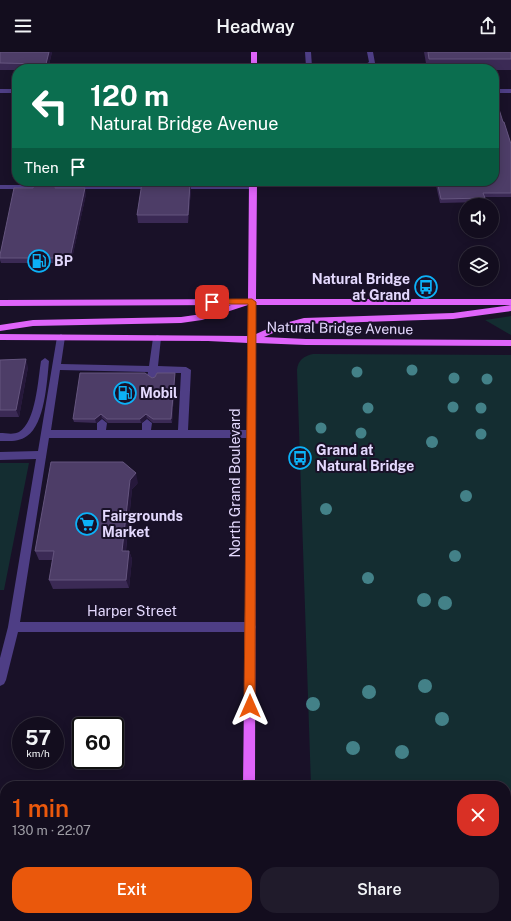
<!DOCTYPE html>
<html lang="en">
<head>
<meta charset="utf-8">
<style>
	:root { --surface:#130d1e; --page:#201b2b; --text:#f1f3f6; --muted:#9d9ca4; --line:#322d3c; --accent:#ea580c }
	body { margin:0; font-family:"Public Sans",sans-serif; background:var(--page); color:var(--text); height:100vh; display:flex; flex-direction:column; font-size:15px; white-space:nowrap }
	* { box-sizing:border-box; margin:0 }
	p { font-size:13px; color:var(--muted) }
	.icon { flex:none; width:22px; height:22px; fill:none; stroke:currentColor; stroke-width:2; stroke-linecap:round; stroke-linejoin:round }
	.map { position:relative; flex:1; overflow:hidden }
	.panel { position:absolute; left:0px; top:729px; width:511px; height:140px; display:flex; flex-direction:column; background:var(--surface); border-radius:16px 16px 0 0; box-shadow:0 2px 10px #0003,0 0 0 1px var(--line) }
	.panel>* { flex:none }
	.banner { position:absolute; left:12px; top:12px; width:487px; height:122px; border-radius:16px; box-shadow:0 2px 10px #0003,0 0 0 1px var(--line); background:#0b6e4f; color:#fff; overflow:hidden }
	.controls { position:absolute; left:459px; top:146px; display:grid; gap:8px }
	.controls a { display:grid; place-items:center; width:40px; height:40px; border-radius:50%; background:var(--surface); box-shadow:0 2px 10px #0003,0 0 0 1px var(--line); font-size:20px }
	.speed { position:absolute; left:12px; top:665px; display:flex; gap:8px; font-size:20px; font-weight:700; text-align:center }
	.speed>* { display:grid; place-content:center; width:52px; height:52px; border-radius:50%; background:var(--surface); box-shadow:0 2px 10px #0003,0 0 0 1px var(--line); line-height:1 }
	.speed small { font-size:10px; font-weight:400 }
	.speed .limit { border:2px solid #111; border-radius:6px; background:#fff; color:#111 }
	.pin { position:absolute; display:grid; place-items:center; width:34px; height:34px; color:#fff; margin:-17px; border-radius:8px; box-shadow:0 2px 6px #0006 }
	.me { position:absolute; width:44px; margin:-22px; rotate:0deg; stroke-linejoin:round; filter:drop-shadow(0 0 3px #0008) }
	.turn { display:flex; align-items:center; gap:14px; height:84px; padding:0 12px; font-size:18px }
	.turn .icon { width:52px; height:52px; stroke-width:2.5 }
	.turn b { display:block; font-size:28px; line-height:34px }
	.then { display:flex; align-items:center; height:38px; padding:0 12px; background:#0003; gap:8px; font-size:15px }
	.round { display:grid; place-items:center; flex:none; width:42px; height:42px; border-radius:16px; background:var(--page) }
	.summary { display:flex; align-items:center; justify-content:space-between; height:68px; padding:0 12px }
	h1 { font-size:24px; font-weight:600; line-height:30px; color:var(--accent) }
	.cta { display:flex; gap:8px; margin-top:auto; padding:8px 12px }
	.cta a { flex:1; height:46px; border-radius:16px; background:var(--accent); color:#fff; font-size:16px; font-weight:600; line-height:46px; text-align:center }
	.cta a+a { background:var(--page); color:var(--text) }
	header { display:flex; justify-content:space-between; align-items:center; height:52px; padding:0 12px; background:var(--surface); font-size:18px; font-weight:600 }
	.map>svg:first-child { display:block }
	.green { fill:#142d31 }
	.lines { fill:none; stroke-linecap:round; stroke-linejoin:round }
	.minor { fill:#4e3e85; fill-rule:evenodd }
	.major { fill:#df64fa; fill-rule:evenodd }
	.tree { fill:#438188 }
	.wall { fill:#3b2a55 }
	.shaded-wall { fill:#26183b }
	.building { fill:#4d3d67; stroke:#65557f }
	.route { fill:#ea580c; stroke:#983908 }
	.labels { text-anchor:middle; stroke-width:4; stroke-linejoin:round; paint-order:stroke }
	.poi-label { font-size:14px; font-weight:bold; fill:#e4d9fe; stroke:#191128; text-anchor:start }
	.street-label { font-size:14px; fill:#e4d9fe; stroke:#191128 }
</style>
</head>
<body>
<header><svg class="icon" aria-label="menu" viewBox="0 0 24 24"><path d="M4 6h16M4 12h16M4 18h16"/></svg>Headway<svg class="icon" aria-label="share" viewBox="0 0 24 24"><path d="M12 15V3M7 8l5-5 5 5M5 13v7h14v-7"/></svg></header>
<div class="map">
<svg width="511" height="869" viewBox="0 0 511 869">
	<rect width="100%" height="100%" fill="#191128"/>
	<path class="green" d="M511,264V283L485,268Z
		M313,302L511,303V869H316V864H506V734H311L297,318C298,308 304,304 313,302Z
		M0,411H29L4,538H0Z"/>
	<g class="lines">
		<path class="minor" d="M305,0H311L312,15H361L369,10L367,0H373L375,11L367,17H251L254,15H306Z
			M0,37H17V41H0Z
			M494,37H511V41H494Z
			M0,133H155L159,135L155,137H0Z
			M174,133H253L257,135L253,137H174Z
			M61,282L65,285L61,312L149,314L153,286L157,283L160,284L161,286L158,314L186,315L191,318L188,378H250L253,379L255,382L253,385L250,386H49L20,570H250L254,571L256,575L254,579L250,580H18L6,628L4,632L0,634V606L8,575L36,407L0,408V400L38,399L57,285ZM60,318L148,320L147,325L152,328L155,327L157,321H181L178,378H151L152,371L147,367L142,371V378H106L107,371L102,367L97,371V378H51Z
			M45,306L49,309C47,329 45,372 27,384C19,390 9,389 0,389V381C6,381 13,383 19,380C36,370 38,327 41,309Z"/>
		<path class="major" d="M251,0H257V17H251Z
			M249,129H257L256,247H511V253H256V282L274,274L304,266L453,261L511,253V259L453,267L304,272L280,278L264,285L306,287L511,288V294L306,293L256,291L255,734H243L248,291L208,289L0,288V282L248,284V253L202,268L181,271L33,274L0,279V273L33,268L181,265L202,262L231,253L0,254V248L248,247Z
			M241,864H255V869H241Z"/>
	</g>
	<g class="tree">
		<circle cx="412" cy="318" r="5.5"/>
		<circle cx="357" cy="320" r="5.5"/>
		<circle cx="454" cy="326" r="5.5"/>
		<circle cx="487" cy="327" r="5.5"/>
		<circle cx="453" cy="355" r="5.5"/>
		<circle cx="368" cy="356" r="5.5"/>
		<circle cx="481" cy="356" r="5.5"/>
		<circle cx="321" cy="376" r="5.5"/>
		<circle cx="361" cy="381" r="5.5"/>
		<circle cx="481" cy="382" r="5.5"/>
		<circle cx="432" cy="390" r="6"/>
		<circle cx="466" cy="444" r="6"/>
		<circle cx="326" cy="457" r="6"/>
		<circle cx="455" cy="504" r="6"/>
		<circle cx="368" cy="526" r="6"/>
		<circle cx="424" cy="548" r="7"/>
		<circle cx="445" cy="551" r="7"/>
		<circle cx="425" cy="634" r="7"/>
		<circle cx="369" cy="640" r="7"/>
		<circle cx="313" cy="652" r="7"/>
		<circle cx="442" cy="667" r="7"/>
		<circle cx="353" cy="696" r="7"/>
		<circle cx="402" cy="700" r="7"/>
	</g>
	<path class="wall" d="M0,0H52L48,17H17V18H0Z
		M424,0H511V18H494V17H427Z
		M503,70L511,92V145H484L485,146L483,150L440,151L435,129H494Z
		M36,129H59L58,132H37Z
		M104,129H192L191,132L190,131L191,138L188,171H138L137,163L142,131H104Z
		M56,133V136L86,142L71,211H1L0,208V203L33,136Z
		M0,308L28,315L19,365H0Z
		M175,321V325L172,371H153L147,366L141,371H108L102,366L96,371L74,370L73,367L152,326Z
		M138,431L132,437L126,499H129L132,507L129,536L53,537L49,528L52,508H39L35,499Z"/>
	<path class="shaded-wall" d="M49,0H52L48,17H47L46,12Z
		M190,131L191,138L188,171V163Z
		M85,136L86,142L71,211L70,206Z
		M26,307L28,315L19,365L16,358Z
		M175,321V325L172,371L171,367Z
		M101,362L102,366L96,371L95,367Z
		M146,362L147,366L141,371L140,367Z
		M136,421L138,431L132,437L125,507L122,499L130,428Z
		M129,499L132,507L129,536L126,528Z"/>
	<path class="building" d="M0,0H49L46,12L0,11Z
		M428,0H511V7H429Z
		M494,54H498L503,70H504L511,92V141H483L485,146L441,147L437,129H494Z
		M142,131H190L188,163H137Z
		M34,133H56L55,136H85L70,206H0V203L14,136H33Z
		M26,307L16,358H0V308Z
		M80,321H145L152,326L155,325L157,321H175L171,367H153L146,362L140,367H107L101,362L95,367H73Z
		M51,410H123L136,421L130,428L122,499H129L126,528H49L54,499H35Z"/>
	<path class="route" d="M212,247H252L256,250L255,654L254,658L250,660L246,658L244,654L248,252H209V248Z"/>
	<defs>
		<g id="fuel-ring" transform="scale(1.15)"><circle r="9.5" fill="#191128" stroke="#0cb1f7" stroke-width="1.5"/><path d="M-5.5-6h7V0h2V4h1.3V-2.5L3-4.5l.8-.8L6-3V5H2.5V1h-1V6h-7ZM-4.2-4.7v3.2H.2V-4.7Z" fill="#0cb1f7"/></g>
		<g id="bus-ring" transform="scale(1.15)"><circle r="9.5" fill="#191128" stroke="#0cb1f7" stroke-width="1.5"/><path d="M-5-6H5V4H4V6H2V4H-2V6H-4V4H-5ZM-3.5-4V0h7V-4ZM-3.5 1.2v1.5H-2V1.2ZM2 1.2v1.5H3.5V1.2Z" fill="#0cb1f7"/></g>
		<g id="supermarket-ring" transform="scale(1.15)"><circle r="9.5" fill="#191128" stroke="#0cb1f7" stroke-width="1.5"/><path d="M-6-5.5h2.5l.6 2H6L4.5 2H-2.5L-4.4-4H-6ZM-1.5 3.2a1.3 1.3 0 1 0 .1 0ZM3 3.2a1.3 1.3 0 1 0 .1 0Z" fill="#0cb1f7"/></g>
	</defs>
	<g fill-rule="evenodd">
		<use href="#fuel-ring" x="39" y="209"/>
		<use href="#bus-ring" x="426" y="235"/>
		<use href="#fuel-ring" x="125" y="341"/>
		<use href="#bus-ring" x="300" y="406"/>
		<use href="#supermarket-ring" x="87" y="472"/>
	</g>
	<g class="labels">
		<g class="poi-label">
			<text x="54" y="214">BP</text>
			<text x="410" y="232" text-anchor="end">Natural Bridge<tspan x="410" dy="16">at Grand</tspan></text>
			<text x="140" y="346">Mobil</text>
			<text x="316" y="403">Grand at<tspan x="316" dy="16">Natural Bridge</tspan></text>
			<text x="102" y="469">Fairgrounds<tspan x="102" dy="16">Market</tspan></text>
		</g>
		<g class="street-label">
			<text transform="translate(340 276) rotate(1)" y="5">Natural Bridge Avenue</text>
			<text transform="translate(235 431) rotate(-90)" y="5">North Grand Boulevard</text>
			<text x="132" y="564">Harper Street</text>
		</g>
	</g>
</svg>
<div class="controls">
<a><svg class="icon" aria-label="sound" viewBox="0 0 24 24"><path d="M4 9h4l5-4v14l-5-4H4zM17 9q2 3 0 6"/></svg></a>
<a><svg class="icon" aria-label="layers" viewBox="0 0 24 24"><path d="M12 4l9 5-9 5-9-5zM3 14l9 5 9-5"/></svg></a>
</div>
<div class="speed"><div>57<small>km/h</small></div><div class="limit">60</div></div>
<div class="pin" style="left:212px;top:250px;background:#d93025"><svg class="icon" aria-label="arrive" viewBox="0 0 24 24"><path d="M6 21V4h12l-3 4 3 4H6"/></svg></div>
<svg class="me" style="left:250px;top:654px" viewBox="-20 -20 40 40"><path d="M0-17L14 15 0 8-14 15z" fill="#ea580c" stroke="#fff" stroke-width="4"/></svg>
<div class="banner">
<div class="turn"><svg class="icon" aria-label="left" viewBox="0 0 24 24"><path d="M17 20v-9H6M10 6l-5 5 5 5"/></svg><div><b>120 m</b>Natural Bridge Avenue</div></div>
<div class="then">Then<svg class="icon" aria-label="arrive" viewBox="0 0 24 24"><path d="M6 21V4h12l-3 4 3 4H6"/></svg></div>
</div>
<section class="panel">
<div class="summary"><div><h1>1 min</h1><p>130 m · 22:07</p></div><a class="round" style="background:#d93025;color:#fff"><svg class="icon" aria-label="close" viewBox="0 0 24 24"><path d="M6 6l12 12M18 6L6 18"/></svg></a></div>
<div class="cta"><a>Exit</a><a>Share</a></div>
</section>
</div>
</body>
</html>
